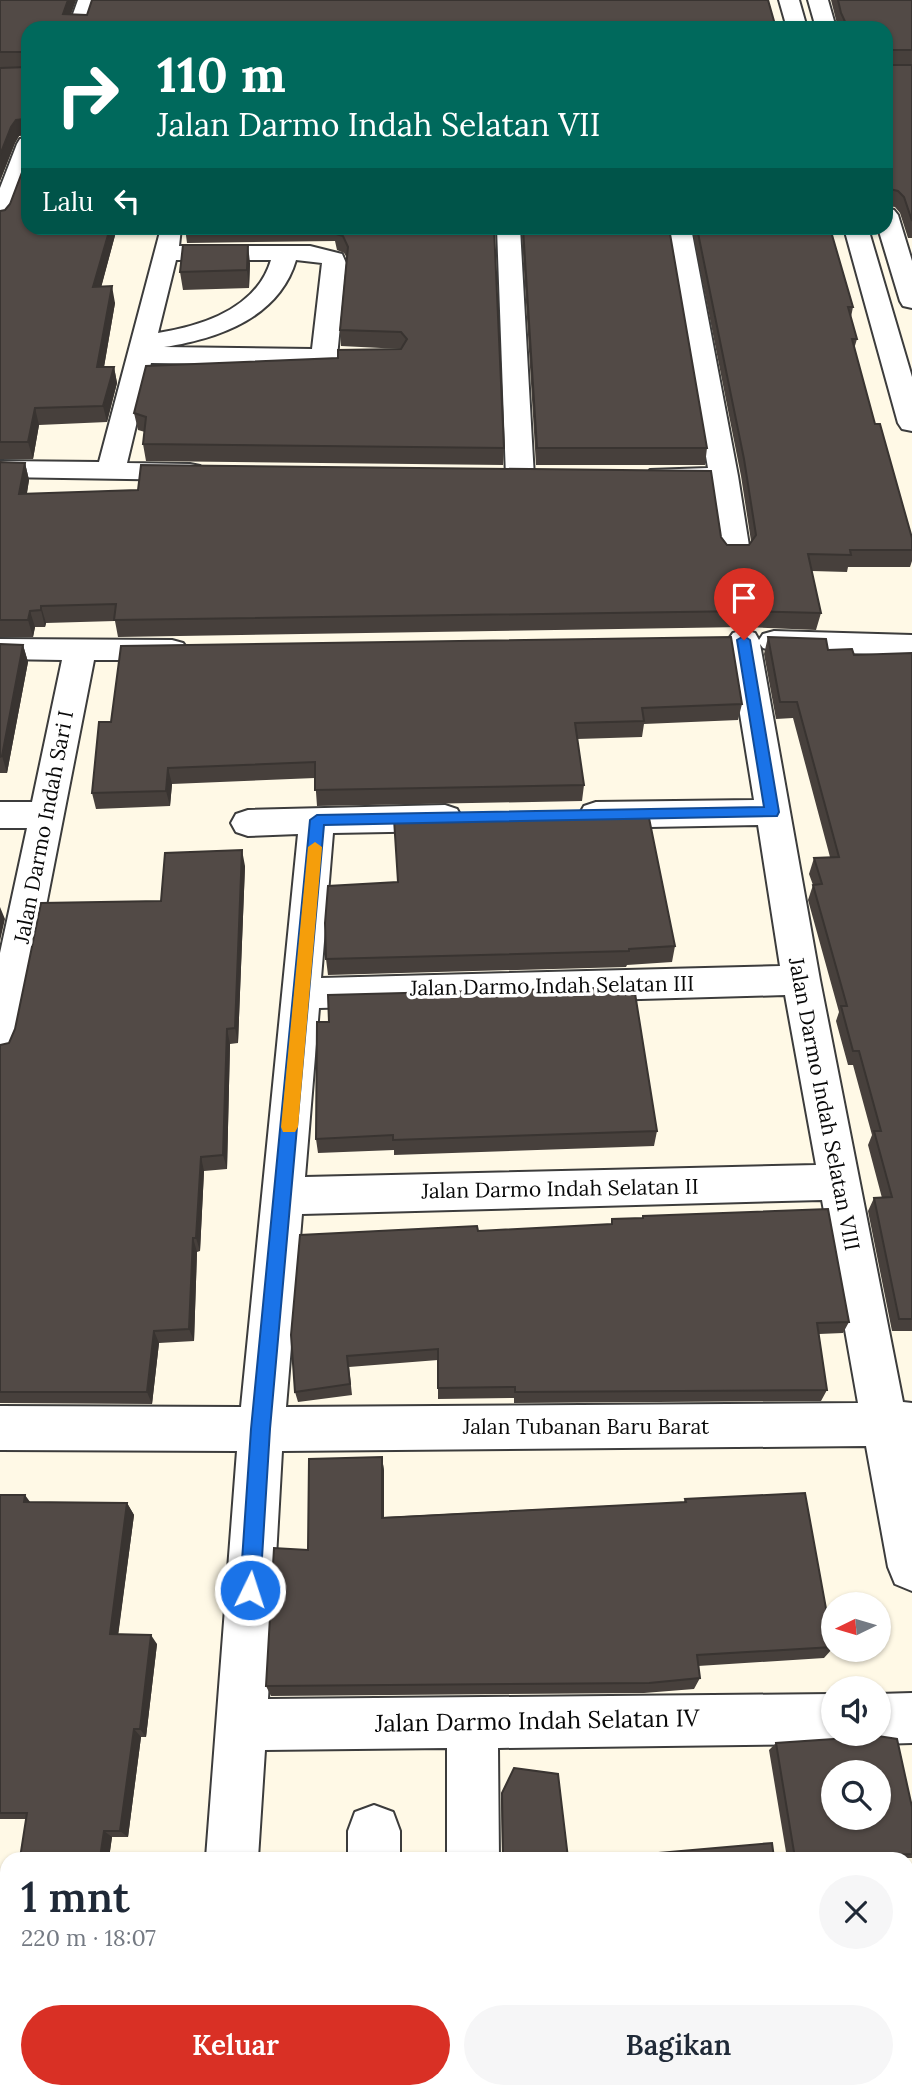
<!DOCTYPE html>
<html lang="id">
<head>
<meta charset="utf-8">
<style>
	:root { --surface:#fff; --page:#f6f6f7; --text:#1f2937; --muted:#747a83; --accent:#d93025 }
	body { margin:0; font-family:Lora,serif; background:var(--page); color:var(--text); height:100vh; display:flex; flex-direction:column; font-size:26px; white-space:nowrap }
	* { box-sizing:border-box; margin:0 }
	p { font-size:23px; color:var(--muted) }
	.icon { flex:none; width:38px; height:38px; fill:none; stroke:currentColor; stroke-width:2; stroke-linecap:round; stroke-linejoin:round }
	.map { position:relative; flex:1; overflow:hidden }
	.drawer { position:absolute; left:0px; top:1852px; width:914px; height:247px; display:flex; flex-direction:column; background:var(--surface); border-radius:21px 21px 0 0; box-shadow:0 2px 5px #0004 }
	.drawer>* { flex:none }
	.guide { position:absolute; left:21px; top:21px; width:872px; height:214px; border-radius:21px; box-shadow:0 2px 5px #0004; background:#00695c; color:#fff; overflow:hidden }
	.needle { width:46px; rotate:265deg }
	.fabs { position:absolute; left:821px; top:1592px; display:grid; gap:14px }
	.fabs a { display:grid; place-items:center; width:70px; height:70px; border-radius:50%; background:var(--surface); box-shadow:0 2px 5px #0004; font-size:35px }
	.pin { position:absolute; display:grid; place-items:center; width:60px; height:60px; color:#fff; margin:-72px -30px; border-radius:50% 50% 50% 0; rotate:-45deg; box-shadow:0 0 7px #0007 }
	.pin .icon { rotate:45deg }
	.me { position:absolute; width:77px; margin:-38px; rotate:4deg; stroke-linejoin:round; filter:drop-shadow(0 0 5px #0008) }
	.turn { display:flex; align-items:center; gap:24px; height:147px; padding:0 21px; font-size:32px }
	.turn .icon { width:91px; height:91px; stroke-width:2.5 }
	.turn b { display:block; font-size:49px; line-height:60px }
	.then { display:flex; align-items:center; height:66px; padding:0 21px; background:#0003; gap:14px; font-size:26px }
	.round { display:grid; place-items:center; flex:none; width:74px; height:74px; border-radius:37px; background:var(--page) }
	.summary { display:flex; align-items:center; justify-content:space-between; height:119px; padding:0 21px }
	h1 { font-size:42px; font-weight:600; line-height:52px }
	.button { display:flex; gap:14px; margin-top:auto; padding:14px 21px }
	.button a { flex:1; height:80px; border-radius:42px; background:var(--accent); color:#fff; font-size:28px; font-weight:600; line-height:80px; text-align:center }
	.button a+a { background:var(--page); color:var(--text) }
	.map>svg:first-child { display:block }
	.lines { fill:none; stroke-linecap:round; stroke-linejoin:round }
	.minor-casing { stroke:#3c3c3c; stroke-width:4 }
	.minor { fill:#fff; fill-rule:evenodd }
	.wall { fill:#47403c }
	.shaded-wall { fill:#393431 }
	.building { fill:#524a46; stroke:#393431; stroke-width:2; fill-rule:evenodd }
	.route { fill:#1a73e8; stroke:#114b97; stroke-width:2 }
	.slow { fill:#f59e0b }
	.labels { text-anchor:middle; stroke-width:7; stroke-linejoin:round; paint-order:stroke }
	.street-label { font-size:21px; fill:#090909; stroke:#fff }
	.near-street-label { font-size:24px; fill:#090909; stroke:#fff }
</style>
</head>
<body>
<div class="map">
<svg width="912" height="2097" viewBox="0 0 912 2097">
	<rect width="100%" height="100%" fill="#fff9e6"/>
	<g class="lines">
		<g class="minor-casing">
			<path id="minor" d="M78,0H98L88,28H68Z
				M779,0H799L807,28H787Z
				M808,0H828L836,28H816Z
				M28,137V174L12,219L8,224L0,226V188L17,144L20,139Z
				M886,208L894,210L898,215L912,261V308L903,306L900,301L878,228H886Z
				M161,228H181L179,246H310L342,254L346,263L337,357L333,363L324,365L151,363L127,463L190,464L200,466L204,472L200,478L190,480L0,477V461L99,462ZM176,260H271C257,308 203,326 158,333ZM296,260L322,263L312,349L164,347C217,339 279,318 296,260Z
				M497,228H520L534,477L530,483L520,485L510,483L506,477Z
				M667,228H691L738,476L750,552L745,559L735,561L725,559L720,552L711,484L650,482L646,476L650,470L708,468Z
				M844,228H868L912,377V431L902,429L898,423Z
				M744,630L755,633L759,640L763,634L774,631L912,635V655L774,651L763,648L760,644L820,980L903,1402L912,1403V1591L895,1584L888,1567L866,1446L282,1451L268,1699L833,1694V1734H852L851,1737L833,1744L498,1748L499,1858H447V1748L265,1750L258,1858H206L237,1451L0,1450V1406L241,1407L298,834L248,836L236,832L231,823L236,814L248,810L445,805L457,809L462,818L457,827L445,831L333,833L321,978L780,966L758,825L596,828L584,824L579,815L584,806L596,802L754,800L728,640L733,633ZM785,995L816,1165L305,1177L319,1008ZM822,1200L858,1403L286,1407L302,1214Z
				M0,639L172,640L183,643L188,650L183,657L172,660H94L19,1044L14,1055L0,1060V953L27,828H0V802H32L62,660L0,659Z
				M912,1693V1743L878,1744L860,1737L859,1734H878V1694Z
				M374,1805L393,1812L400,1831V1858H348V1831L355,1812Z
				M213,2091H276L279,2097H216Z
				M342,2091H400L399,2097H341Z
				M446,2091H504V2097H446Z"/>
		</g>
		<use href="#minor" class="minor"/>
	</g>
	<path class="wall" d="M0,0H76L71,14L28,28L117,228L101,287L115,303L104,367H114L117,383L107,422L39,425L33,459H0V211L5,210L10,204L27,159V135L19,136L15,143L0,181Z
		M831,0H912V238H908L900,213L895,207L887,206L886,216V28H838Z
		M185,228H494L504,448L503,465L146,461L143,444L145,432L138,430L134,413L338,358L401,349L341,346L340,330L347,258L344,253L337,250L335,241L187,243Z
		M523,228H669L707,448L705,465H536L522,237Z
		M692,228H843L842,231H831L853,307L851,317L857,339L854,349L875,424L912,538V561L910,567H848L847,572L812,571L821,613L816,630L744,627L118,637L115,621L46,623L45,627H35L33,637H0V462L25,463L29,480L27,493L721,537L727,545H749L751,541L741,476Z
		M869,228H877L876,231H872Z
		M250,263L249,288L183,290L180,272Z
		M768,637L854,655L912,653V1331H892L868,1211L874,1198H882L868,1145L872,1135L853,1065H848L836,1021L839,1012L808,900L813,885L809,874L814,858L830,857L793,718L776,719L764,654Z
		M0,644L23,645L28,662L7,773H0Z
		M742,704L738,720L644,724L642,737L577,739L584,785L582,801L317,806L315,778L172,784L170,806L96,809L92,793L99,722Z
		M245,866L238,1043L230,1044L227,1169L204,1171L200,1251L197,1252L194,1341L159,1343L152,1404L0,1403V1045L9,1043L161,901Z
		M675,946L672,962L627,965L626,967L328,975L326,959Z
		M329,1022L657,1131L654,1146L394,1155V1150L318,1153L316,1139Z
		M643,1216L849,1322L843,1333L819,1334L827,1390L821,1401L514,1403V1398L438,1399V1360L349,1367L352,1395L298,1402L295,1392L478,1231L611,1224L612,1219L642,1218Z
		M382,1457L384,1471V1517L684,1502L685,1499L833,1644V1648L824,1658L698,1666L700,1678L694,1689L644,1693L271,1696L266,1686L308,1550Z
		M0,1495L30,1502L127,1503L134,1515L118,1634L157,1644L146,1737H141L128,1837H112L109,1858H20L26,1819H0Z
		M776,1743L912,1807V1858H787L769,1750Z
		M502,1793L568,1858L500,1856L502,1854L501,1799Z"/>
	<path class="shaded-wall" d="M68,0H76L66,28L63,14Z
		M24,119L27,134L19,136L15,143L0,181V155L11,127L16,120Z
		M110,228H117L97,303L93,287Z
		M248,245L250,263L249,288L247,270Z
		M112,286L115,303L101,384L97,367Z
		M114,367L117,383L107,422L103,406Z
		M35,408L39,425L33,459L28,442Z
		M25,463L29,480L24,510L19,494Z
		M41,606L46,623L45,627L41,610Z
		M30,611L35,627L33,637L28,620Z
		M23,645L28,662L7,773L2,756Z
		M168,768L172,784L170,806L166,791Z
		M242,850L245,866L238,1043L235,1028Z
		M0,907L5,919L0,941Z
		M227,1029L230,1044L227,1169L223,1155Z
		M201,1157L204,1171L200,1251L196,1238Z
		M193,1238L197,1252L194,1341L189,1329Z
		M154,1331L159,1343L152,1404L147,1392Z
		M382,1457L384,1471V1531L382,1518Z
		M25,1495L33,1506L24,1502Z
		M127,1503L134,1515L117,1644L110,1634Z
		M151,1635L157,1644L146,1737L140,1729Z
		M134,1729L141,1737L128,1837L120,1831Z
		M104,1831L112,1837L109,1858H100Z"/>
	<path class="building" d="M0,0H68L63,14L87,15L92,0H768L776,28H28V228H110L93,287L112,286L97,367H114L103,406L35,408L28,442H0V211L5,210L10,204L27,159V121L24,119L16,120L11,127L0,155V68L27,67V52H0Z
		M838,0H912V50H887V65H912V221L904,197L898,191L890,189L887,192V209H886V28H848L841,13Z
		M335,228H494L504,448L143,444L146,417L134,413L146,366L338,358V350L401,349L407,339L401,332L340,330L348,247L343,236L336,234Z
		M523,228H669L707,448H537Z
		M697,228H830L853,307H848L857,339H852L875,424H880L912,538V550H850L851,555L808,554L821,613L747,611L114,620L116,604L41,606V610L30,611L28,620H0V462L25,463L19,494L138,490L141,465L711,471L721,537L727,545H749L756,535L744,459Z
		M183,245H248L247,270L180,272Z
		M731,637L742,704L642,708L644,721L575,723L584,785L315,790V762L168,768L166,791L92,793L99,722H111L121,646Z
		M768,637L826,639L828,650L852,649L854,655L912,653V1319H899L874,1198L892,1197L874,1131H881L859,1051H853L841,1006H847L813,885L822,884L814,858L839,857L797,702H780Z
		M0,644L23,645L2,756L0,757Z
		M648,813L675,946L629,949V951L326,959L325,923L328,886L398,882L394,819Z
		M242,850L235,1028L227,1029L223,1155L201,1157L196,1238H193L189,1329L154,1331L147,1392H0V1045L9,1043L15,1029L41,903L161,901L165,853Z
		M634,987L657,1131L393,1140V1135L316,1139L317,1022H329L328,995Z
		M828,1209L849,1322L817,1323L827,1390L515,1392V1387L438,1388V1349L347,1356L350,1384L295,1392L291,1335L300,1235L477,1226L478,1231L612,1224V1219L643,1218V1216Z
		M382,1457V1518L686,1502L685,1499L805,1493L833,1647L697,1655L700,1678L649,1683L266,1686L274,1548L308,1550L309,1459Z
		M0,1495H25L24,1502L127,1503L110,1634L151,1635L140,1729H134L120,1831H104L100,1858H20L27,1813H0Z
		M878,1736L897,1739L912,1807V1854L843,1858H795L776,1743ZM833,1773H878V1818H833Z
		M514,1768L558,1774L568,1858H483V1856H500L503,1853L502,1793Z
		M772,1843L774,1858H601Z
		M0,1927H7V2059H0Z
		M906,1948H912V2061L906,2062Z
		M508,2091H887L889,2097H589L558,2093V2097H507Z"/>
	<path class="route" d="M744,636L750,640L779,812L777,816L324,825L270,1429L260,1590L257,1597L250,1600L242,1597L240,1590L251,1429L310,820L317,815L764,807L737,640Z"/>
	<path class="slow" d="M315,842L322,847L298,1127L295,1132H283L281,1127L308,847Z"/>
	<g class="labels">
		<g class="street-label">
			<text transform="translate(44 827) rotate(-79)" y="7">Jalan Darmo Indah Sari I</text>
			<text transform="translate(552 986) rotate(-1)" y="7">Jalan Darmo Indah Selatan III</text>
			<text transform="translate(824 1104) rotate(79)" y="7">Jalan Darmo Indah Selatan VIII</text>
			<text transform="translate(560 1189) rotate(-1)" y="7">Jalan Darmo Indah Selatan II</text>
			<text x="586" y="1434">Jalan Tubanan Baru Barat</text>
		</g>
		<g class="near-street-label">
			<text transform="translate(537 1721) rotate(-1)" y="8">Jalan Darmo Indah Selatan IV</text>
		</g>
	</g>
</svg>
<div class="fabs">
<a><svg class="needle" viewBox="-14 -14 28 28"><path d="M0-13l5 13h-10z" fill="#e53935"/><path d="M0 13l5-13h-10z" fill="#747a83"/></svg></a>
<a><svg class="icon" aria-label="sound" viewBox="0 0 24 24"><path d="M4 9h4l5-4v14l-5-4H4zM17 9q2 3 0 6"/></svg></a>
<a><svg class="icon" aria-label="search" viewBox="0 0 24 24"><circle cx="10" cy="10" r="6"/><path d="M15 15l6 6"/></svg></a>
</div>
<div class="pin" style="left:744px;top:640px;background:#d93025"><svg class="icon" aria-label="arrive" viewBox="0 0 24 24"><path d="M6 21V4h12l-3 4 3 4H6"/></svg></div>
<svg class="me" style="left:250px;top:1590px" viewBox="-20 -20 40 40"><circle r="17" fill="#1a73e8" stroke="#fff" stroke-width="3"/><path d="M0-11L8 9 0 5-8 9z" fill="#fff"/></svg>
<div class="guide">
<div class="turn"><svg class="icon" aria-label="right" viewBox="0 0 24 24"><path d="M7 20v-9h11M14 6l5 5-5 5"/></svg><div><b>110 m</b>Jalan Darmo Indah Selatan VII</div></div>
<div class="then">Lalu<svg class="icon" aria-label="left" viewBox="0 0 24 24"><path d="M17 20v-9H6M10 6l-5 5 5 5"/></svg></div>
</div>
<section class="drawer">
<div class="summary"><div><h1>1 mnt</h1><p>220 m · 18:07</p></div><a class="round"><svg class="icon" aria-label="close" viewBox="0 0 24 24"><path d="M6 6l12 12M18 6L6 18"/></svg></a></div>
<div class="button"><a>Keluar</a><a>Bagikan</a></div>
</section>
</div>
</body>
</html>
